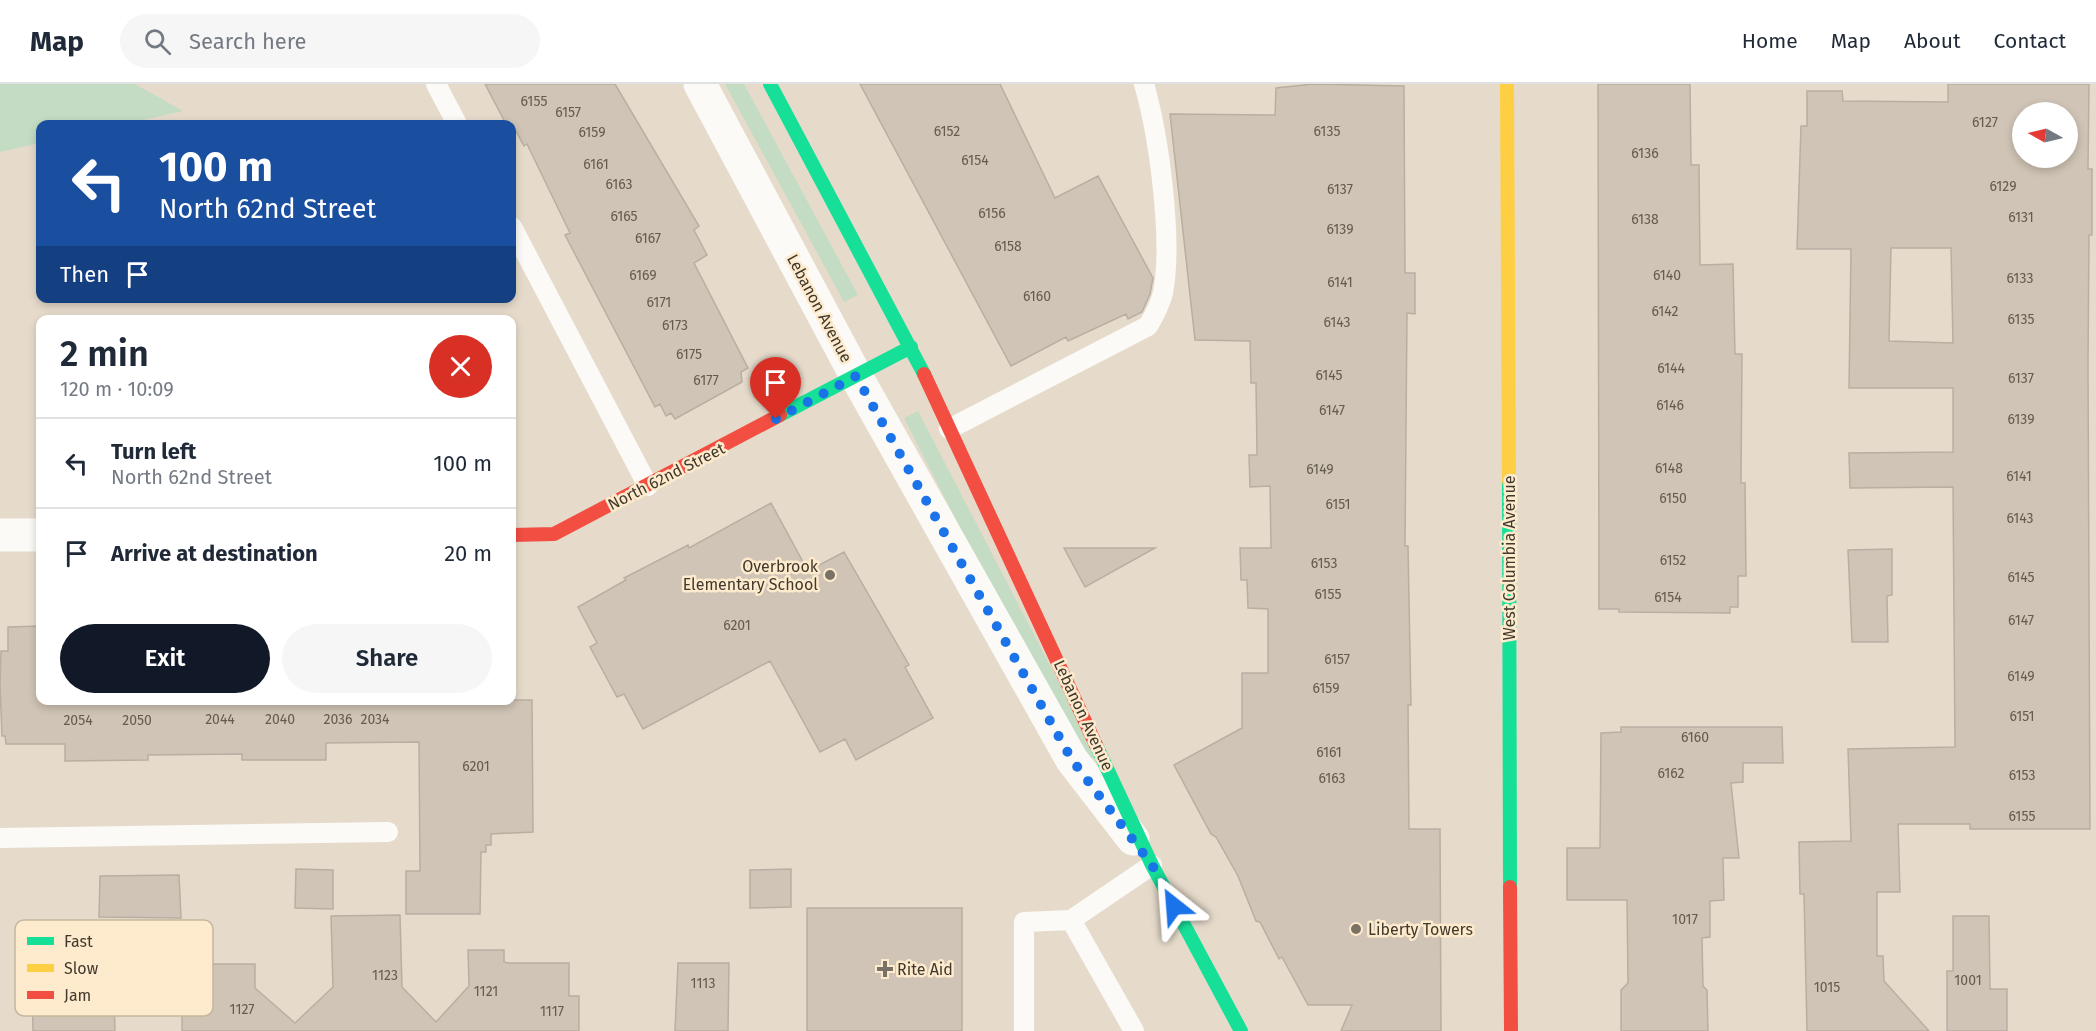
<!DOCTYPE html>
<html lang="en">
<head>
<meta charset="utf-8">
<style>
	:root { --surface:#fff; --page:#f6f6f7; --text:#1f2937; --muted:#747a83; --line:#e0e1e3; --accent:#111827 }
	body { margin:0; font-family:"Fira Sans",sans-serif; background:var(--page); color:var(--text); height:100vh; display:flex; flex-direction:column; font-size:22px; white-space:nowrap }
	* { box-sizing:border-box; margin:0 }
	p { font-size:20px; color:var(--muted) }
	.icon { flex:none; width:33px; height:33px; fill:none; stroke:currentColor; stroke-width:2; stroke-linecap:round; stroke-linejoin:round }
	.map { position:relative; flex:1; overflow:hidden }
	.details { position:absolute; left:36px; top:231px; width:480px; height:390px; display:flex; flex-direction:column; background:var(--surface); border-radius:12px; box-shadow:0 3px 9px #0003 }
	.details>* { flex:none }
	.top-card { position:absolute; left:36px; top:36px; width:480px; height:183px; border-radius:12px; box-shadow:0 3px 9px #0003; background:#1a4fa0; color:#fff; overflow:hidden }
	.needle { width:39px; rotate:278deg }
	.fabs { position:absolute; left:2012px; top:18px; display:grid; gap:12px }
	.fabs a { display:grid; place-items:center; width:66px; height:66px; border-radius:50%; background:var(--surface); box-shadow:0 3px 9px #0003; font-size:30px }
	.pin { position:absolute; display:grid; place-items:center; width:51px; height:51px; color:#fff; margin:-62px -26px; border-radius:50% 50% 50% 0; rotate:-45deg; box-shadow:0 0 6px #0007 }
	.pin .icon { rotate:45deg }
	.me { position:absolute; width:66px; margin:-33px; rotate:332deg; stroke-linejoin:round; filter:drop-shadow(0 0 4px #0008) }
	.turn { display:flex; align-items:center; gap:21px; height:126px; padding:0 24px; font-size:27px }
	.turn .icon { width:78px; height:78px; stroke-width:2.5 }
	.turn b { display:block; font-size:42px; line-height:51px }
	.then { display:flex; align-items:center; height:57px; padding:0 24px; background:#0003; gap:12px; font-size:22px }
	.round { display:grid; place-items:center; flex:none; width:63px; height:63px; border-radius:32px; background:var(--page) }
	.headline { display:flex; align-items:center; justify-content:space-between; height:102px; padding:0 24px }
	h1 { font-size:36px; font-weight:600; line-height:45px }
	.cta { display:flex; gap:12px; margin-top:auto; padding:12px 24px }
	.cta a { flex:1; height:69px; border-radius:36px; background:var(--accent); color:#fff; font-size:24px; font-weight:600; line-height:69px; text-align:center }
	.cta a+a { background:var(--page); color:var(--text) }
	ul { padding:0; list-style:none }
	li { display:flex; align-items:center; gap:18px; height:90px; padding:0 24px; border-top:2px solid var(--line) }
	li div { flex:1 }
	li b { display:block; font-size:22px }
	li em { font-style:normal }
	header { display:flex; align-items:center; gap:36px; box-sizing:border-box; height:84px; padding:0 30px; background:var(--surface); border-bottom:2px solid var(--line) }
	header strong { font-size:28px }
	nav { display:flex; gap:33px; margin-inline-start:auto; font-size:21px }
	.search { width:420px; height:54px; background:var(--page); display:flex; align-items:center; gap:15px; box-sizing:border-box; padding:0 21px; border-radius:33px; color:var(--muted); font-size:22px }
	.map>svg:first-child { display:block }
	.green { fill:#c4dcc4 }
	.building { fill:#cfc4b5; stroke:#b8afa2; stroke-width:1.5; fill-rule:evenodd }
	.lines { fill:none; stroke-linecap:round; stroke-linejoin:round }
	.lane { stroke:#fbfaf7; stroke-width:20 }
	.street { stroke:#fbfaf7; stroke-width:33 }
	.fast { stroke:#16e098; stroke-width:14 }
	.slow { stroke:#ffcf43; stroke-width:14 }
	.jam { stroke:#f24e42; stroke-width:14 }
	.route { stroke:#1a73e8; stroke-width:10; stroke-dasharray:0 18 }
	.poi-dot { fill:#7a7264; stroke:#feebcd; stroke-width:2 }
	.labels { text-anchor:middle; stroke-width:5; stroke-linejoin:round; paint-order:stroke }
	.number-label { font-size:14px; fill:#645c4f }
	.street-label { font-size:16px; fill:#40392d; stroke:#feebcd }
	.poi-label { font-size:16px; fill:#40392d; stroke:#feebcd; text-anchor:start }
	.key { fill:#feebcd; stroke:#c5b69d; stroke-width:1.5 }
	.key-label { font-size:16px; fill:#40392d }
</style>
</head>
<body>
<header>
<strong>Map</strong>
<div class="search"><svg class="icon" aria-label="search" viewBox="0 0 24 24"><circle cx="10" cy="10" r="6"/><path d="M15 15l6 6"/></svg>Search here</div>
<nav><a>Home</a><a>Map</a><a>About</a><a>Contact</a></nav>
</header>
<div class="map">
<svg width="2096" height="947" viewBox="0 0 2096 947">
	<rect width="100%" height="100%" fill="#e6dbcb"/>
	<path class="green" d="M0,0H135L183,27L125,40H40V59L0,68Z
		M725,0H744L858,211L844,218Z
		M918,327L1097,672L1081,681L904,334Z"/>
	<path class="building" d="M485,0H615L699,142L694,146L707,171L694,179L748,284L741,288L742,298L675,335L671,329L666,332L660,320L655,323L565,151L570,149L527,60L524,62L512,40H506Z
		M860,0H1000L1055,114L1098,92L1153,194L1150,210L1142,228L1128,235L1126,230L1068,257L1066,253L1011,282Z
		M1313,0L1404,2L1405,189H1415V230L1407,229L1406,344L1405,462H1408L1411,621H1408L1409,745H1440L1441,947H1341L1352,921H1308L1282,873L1279,875L1260,838L1256,837L1238,792L1216,753L1211,750L1174,681L1242,644V589H1268V525L1248,524L1247,496H1241L1240,464H1271L1270,402L1250,403L1249,371H1257L1256,299H1251L1250,257L1195,256L1170,30L1275,31L1276,4Z
		M1598,0H1690L1691,81H1699L1700,181L1733,180L1735,270H1742L1741,399H1745L1746,492H1738V523H1730V529L1619,528V525H1599Z
		M1948,0H2089L2088,85H2092V151H2089L2088,281L2090,745H1970V740H1898L1900,808H1877V872H1883L1884,897L1929,947H1807L1804,810H1800L1799,758L1851,757L1848,665L1955,663L1953,403L1850,404L1849,369L1953,368V304H1849L1851,165H1797L1801,42H1807V7H1842L1843,17L1948,18ZM2022,28H2067V74H2022ZM1891,164H1951L1953,259L1889,257Z
		M771,419L808,487L844,468L909,581L905,583L933,634L856,676L845,655L820,668L770,577L643,645L624,610L617,613L590,563L597,559L578,523L626,496L624,494L688,461L689,464Z
		M1064,464H1155L1085,503Z
		M1892,465V511L1887,512L1888,558H1852L1848,466Z
		M40,542V616H532L533,748L491,750V761H486V768H481L480,830H406V787H420L419,658L326,659V676H242V670L148,671V676L65,677V660H6L5,652H2L0,601L1,567H8V543Z
		M1621,643H1782L1783,679H1743V698L1731,699L1739,774H1723L1724,816L1710,817V853L1702,854L1703,902L1707,906L1708,947H1621V906L1628,899L1627,816H1567V764H1600L1601,649L1621,648Z
		M296,785L333,786V825L295,824Z
		M791,785V823L750,824V786Z
		M179,791L181,834L99,833L100,792Z
		M807,824H962V947H807Z
		M400,831L402,903L436,938L469,902L468,866H504V878L508,879H569V912H579V947H182V914L190,908V880H255V904L295,939L333,903L331,832Z
		M1953,832H1989L1990,905H2007V947H1947V887H1953Z
		M106,841L107,907L114,914L115,947H33L31,843Z
		M678,879H729L728,947H675Z"/>
	<g class="lines">
		<path class="lane" d="M436,0L457,40
			M512,143L648,402
			M949,345L1148,242C1154,232 1160,221 1163,209C1173,156 1159,52 1144,0
			M0,754L388,748
			M1071,836L1152,781
			M1024,947V838L1071,836L1134,947"/>
		<path class="street" d="M700,0L856,292L1072,676L1133,755
			M0,451H40"/>
		<path class="fast" d="M770,0L924,290
			M780,331L911,263
			M1509,397L1510,803
			M1096,661L1152,781L1241,947"/>
		<path class="slow" d="M1507,0L1509,397"/>
		<path class="jam" d="M924,290L1096,661
			M512,451L554,450L780,331
			M1510,803L1511,947"/>
	</g>
	<g class="lines">
		<path class="route" d="M776,335L856,292L1072,676L1152,781L1174,822"/>
	</g>
	<g class="poi-dot">
		<circle cx="830" cy="491" r="6"/>
		<circle cx="1356" cy="845" r="6"/>
		<path d="M882 876h6v6h6v6h-6v6h-6v-6h-6v-6h6z"/>
	</g>
	<g class="labels">
		<g class="number-label">
			<text x="534" y="22">6155</text>
			<text x="568" y="33">6157</text>
			<text x="1985" y="43">6127</text>
			<text x="947" y="52">6152</text>
			<text x="1327" y="52">6135</text>
			<text x="592" y="53">6159</text>
			<text x="1645" y="74">6136</text>
			<text x="975" y="81">6154</text>
			<text x="596" y="85">6161</text>
			<text x="619" y="105">6163</text>
			<text x="2003" y="107">6129</text>
			<text x="1340" y="110">6137</text>
			<text x="992" y="134">6156</text>
			<text x="624" y="137">6165</text>
			<text x="2021" y="138">6131</text>
			<text x="1645" y="140">6138</text>
			<text x="1340" y="150">6139</text>
			<text x="648" y="159">6167</text>
			<text x="1008" y="167">6158</text>
			<text x="643" y="196">6169</text>
			<text x="1667" y="196">6140</text>
			<text x="2020" y="199">6133</text>
			<text x="1340" y="203">6141</text>
			<text x="1037" y="217">6160</text>
			<text x="659" y="223">6171</text>
			<text x="1665" y="232">6142</text>
			<text x="2021" y="240">6135</text>
			<text x="1337" y="243">6143</text>
			<text x="675" y="246">6173</text>
			<text x="689" y="275">6175</text>
			<text x="1671" y="289">6144</text>
			<text x="1329" y="296">6145</text>
			<text x="2021" y="299">6137</text>
			<text x="706" y="301">6177</text>
			<text x="1670" y="326">6146</text>
			<text x="1332" y="331">6147</text>
			<text x="2021" y="340">6139</text>
			<text x="1669" y="389">6148</text>
			<text x="1320" y="390">6149</text>
			<text x="2019" y="397">6141</text>
			<text x="1673" y="419">6150</text>
			<text x="1338" y="425">6151</text>
			<text x="2020" y="439">6143</text>
			<text x="1673" y="481">6152</text>
			<text x="1324" y="484">6153</text>
			<text x="2021" y="498">6145</text>
			<text x="1328" y="515">6155</text>
			<text x="1668" y="518">6154</text>
			<text x="2021" y="541">6147</text>
			<text x="737" y="546">6201</text>
			<text x="1337" y="580">6157</text>
			<text x="2021" y="597">6149</text>
			<text x="1326" y="609">6159</text>
			<text x="2022" y="637">6151</text>
			<text x="220" y="640">2044</text>
			<text x="280" y="640">2040</text>
			<text x="338" y="640">2036</text>
			<text x="375" y="640">2034</text>
			<text x="78" y="641">2054</text>
			<text x="137" y="641">2050</text>
			<text x="1695" y="658">6160</text>
			<text x="1329" y="673">6161</text>
			<text x="476" y="687">6201</text>
			<text x="1671" y="694">6162</text>
			<text x="2022" y="696">6153</text>
			<text x="1332" y="699">6163</text>
			<text x="2022" y="737">6155</text>
			<text x="1685" y="840">1017</text>
			<text x="385" y="896">1123</text>
			<text x="1968" y="901">1001</text>
			<text x="703" y="904">1113</text>
			<text x="1827" y="908">1015</text>
			<text x="486" y="912">1121</text>
			<text x="242" y="930">1127</text>
			<text x="552" y="932">1117</text>
		</g>
		<g class="street-label">
			<text transform="translate(820 224) rotate(62)" y="6">Lebanon Avenue</text>
			<text transform="translate(666 392) rotate(-27)" y="6">North 62nd Street</text>
			<text transform="translate(1509 474) rotate(-90)" y="6">West Columbia Avenue</text>
			<text transform="translate(1084 631) rotate(65)" y="6">Lebanon Avenue</text>
		</g>
		<g class="poi-label">
			<text x="818" y="488" text-anchor="end">Overbrook<tspan x="818" dy="18">Elementary School</tspan></text>
			<text x="1368" y="851">Liberty Towers</text>
			<text x="897" y="891">Rite Aid</text>
		</g>
	</g>
	<rect x="15" y="836" width="198" height="96" rx="9" class="key"/>
	<rect x="27" y="853" width="27" height="8" fill="#16e098"/>
	<rect x="27" y="880" width="27" height="8" fill="#ffcf43"/>
	<rect x="27" y="907" width="27" height="8" fill="#f24e42"/>
	<g class="key-label">
		<text x="64" y="863">Fast</text>
		<text x="64" y="890">Slow</text>
		<text x="64" y="917">Jam</text>
	</g>
</svg>
<div class="fabs">
<a><svg class="needle" viewBox="-14 -14 28 28"><path d="M0-13l5 13h-10z" fill="#e53935"/><path d="M0 13l5-13h-10z" fill="#747a83"/></svg></a>
</div>
<div class="pin" style="left:776px;top:335px;background:#d93025"><svg class="icon" aria-label="arrive" viewBox="0 0 24 24"><path d="M6 21V4h12l-3 4 3 4H6"/></svg></div>
<svg class="me" style="left:1174px;top:822px" viewBox="-20 -20 40 40"><path d="M0-17L14 15 0 8-14 15z" fill="#1a73e8" stroke="#fff" stroke-width="4"/></svg>
<div class="top-card">
<div class="turn"><svg class="icon" aria-label="left" viewBox="0 0 24 24"><path d="M17 20v-9H6M10 6l-5 5 5 5"/></svg><div><b>100 m</b>North 62nd Street</div></div>
<div class="then">Then<svg class="icon" aria-label="arrive" viewBox="0 0 24 24"><path d="M6 21V4h12l-3 4 3 4H6"/></svg></div>
</div>
<section class="details">
<div class="headline"><div><h1>2 min</h1><p>120 m · 10:09</p></div><a class="round" style="background:#d93025;color:#fff"><svg class="icon" aria-label="close" viewBox="0 0 24 24"><path d="M6 6l12 12M18 6L6 18"/></svg></a></div>
<ul>
<li><svg class="icon" aria-label="left" viewBox="0 0 24 24"><path d="M17 20v-9H6M10 6l-5 5 5 5"/></svg><div><b>Turn left</b><p>North 62nd Street</p></div><em>100 m</em></li>
<li><svg class="icon" aria-label="arrive" viewBox="0 0 24 24"><path d="M6 21V4h12l-3 4 3 4H6"/></svg><div><b>Arrive at destination</b></div><em>20 m</em></li>
</ul>
<div class="cta"><a>Exit</a><a>Share</a></div>
</section>
</div>
</body>
</html>
